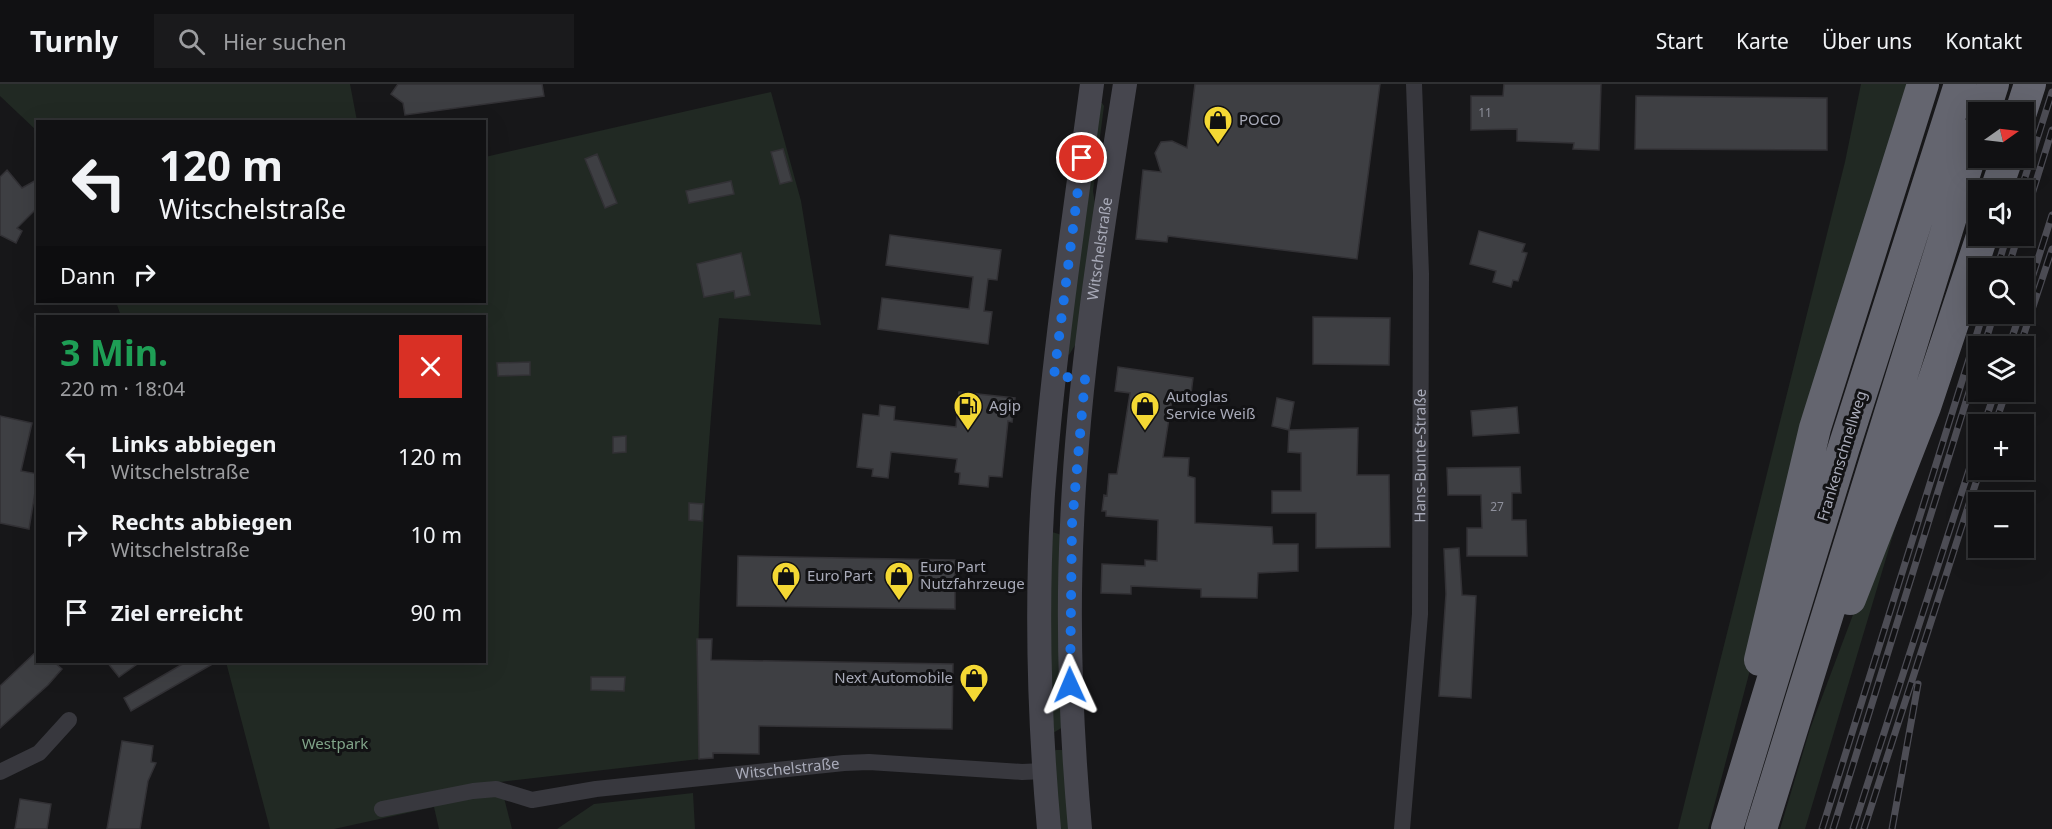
<!DOCTYPE html>
<html lang="de">
<head>
<meta charset="utf-8">
<style>
	:root { --surface:#111113; --page:#1a1a1c; --text:#f1f3f6; --muted:#9c9da0; --line:#303133 }
	body { margin:0; font-family:"Noto Sans",sans-serif; background:var(--page); color:var(--text); height:100vh; display:flex; flex-direction:column; font-size:22px; white-space:nowrap }
	* { box-sizing:border-box; margin:0 }
	p { font-size:20px; color:var(--muted) }
	.icon { flex:none; width:33px; height:33px; fill:none; stroke:currentColor; stroke-width:2; stroke-linecap:round; stroke-linejoin:round }
	.map { position:relative; flex:1; overflow:hidden }
	.sheet { position:absolute; left:36px; top:231px; width:450px; height:348px; display:flex; flex-direction:column; background:var(--surface); border-radius:0px; box-shadow:0 6px 24px #0002,0 0 0 2px var(--line) }
	.sheet>* { flex:none }
	.banner { position:absolute; left:36px; top:36px; width:450px; height:183px; border-radius:0px; box-shadow:0 6px 24px #0002,0 0 0 2px var(--line); background:#111113; color:var(--text); overflow:hidden }
	.needle { width:39px; rotate:76deg }
	.tools { position:absolute; left:1968px; top:18px; display:grid; gap:12px }
	.tools a { display:grid; place-items:center; width:66px; height:66px; border-radius:0px; background:var(--surface); box-shadow:0 6px 24px #0002,0 0 0 2px var(--line); font-size:30px }
	.pin { position:absolute; display:grid; place-items:center; width:51px; height:51px; color:#fff; margin:-26px; border:3px solid #fff; border-radius:50%; box-shadow:0 2px 6px #0007 }
	.me { position:absolute; width:66px; margin:-33px; rotate:359deg; stroke-linejoin:round; filter:drop-shadow(0 0 4px #0008) }
	.turn { display:flex; align-items:center; gap:21px; height:126px; padding:0 24px; font-size:27px }
	.turn .icon { width:78px; height:78px; stroke-width:2.5 }
	.turn b { display:block; font-size:42px; line-height:51px }
	.then { display:flex; align-items:center; height:57px; padding:0 24px; background:#0003; gap:12px; font-size:22px }
	.round { display:grid; place-items:center; flex:none; width:63px; height:63px; border-radius:0px; background:var(--page) }
	.summary { display:flex; align-items:center; justify-content:space-between; height:102px; padding:0 24px }
	h1 { font-size:36px; font-weight:700; line-height:45px; color:#1e9e55 }
	ul { padding:0; list-style:none }
	li { display:flex; align-items:center; gap:18px; height:78px; padding:0 24px }
	li div { flex:1 }
	li b { display:block; font-size:22px }
	li em { font-style:normal }
	header { display:flex; align-items:center; gap:36px; box-sizing:border-box; height:84px; padding:0 30px; background:var(--surface); border-bottom:2px solid var(--line) }
	header strong { font-size:28px }
	nav { display:flex; gap:33px; margin-inline-start:auto; font-size:21px }
	.search { width:420px; height:54px; background:var(--page); display:flex; align-items:center; gap:15px; box-sizing:border-box; padding:0 21px; border-radius:0px; color:var(--muted); font-size:22px }
	.map>svg:first-child { display:block }
	.green { fill:#212923 }
	.building { fill:#3e3f43; stroke:#323135; stroke-width:1.5 }
	.lines { fill:none; stroke-linecap:round; stroke-linejoin:round }
	.street { stroke:#38383e; stroke-width:16 }
	.secondary { stroke:#46464e; stroke-width:24 }
	.highway { stroke:#64656f; stroke-width:32 }
	.rail-casing { stroke:#4d4d55; stroke-width:7 }
	.rail { stroke:#121214; stroke-width:4.5; stroke-dasharray:14; stroke-linecap:butt }
	.route { stroke:#1a73e8; stroke-width:10; stroke-dasharray:0 18 }
	.labels { text-anchor:middle; stroke-width:6; stroke-linejoin:round; paint-order:stroke }
	.number-label { font-size:12px; fill:#8e909c }
	.poi-label { font-size:15px; fill:#a9abb9; stroke:#121214; text-anchor:start }
	.street-label { font-size:15px; fill:#a9abb9; stroke:#121214 }
	.park-label { font-size:15px; fill:#80a489; stroke:#121214 }
</style>
</head>
<body>
<header>
<strong>Turnly</strong>
<div class="search"><svg class="icon" aria-label="search" viewBox="0 0 24 24"><circle cx="10" cy="10" r="6"/><path d="M15 15l6 6"/></svg>Hier suchen</div>
<nav><a>Start</a><a>Karte</a><a>Über uns</a><a>Kontakt</a></nav>
</header>
<div class="map">
<svg width="2052" height="745" viewBox="0 0 2052 745">
	<rect width="100%" height="100%" fill="#171719"/>
	<path class="green" d="M0,0H350L357,37L38,38L37,47L0,12Z
		M1861,0H1915L1754,571L1708,745H1678L1845,78Z
		M771,8L801,117L821,241L719,234C707,381 694,527 699,675L500,698L512,745H439L434,723L334,745H270L226,578H484V232H121L116,218H484L485,73Z
		M1098,19H1102L1104,22L1093,107L1096,126L1077,258L1069,271L1065,269Z
		M1899,431L1805,745H1780L1810,645L1854,528Z
		M1052,448L1062,451L1063,643L1053,649L1048,591Z
		M1056,666H1062L1064,669L1071,745H1058L1051,668Z
		M693,709L695,745H557L594,720Z"/>
	<path class="building" d="M398,0H542L544,12L405,31L403,19L391,10Z
		M1195,0H1380L1357,175L1168,152L1167,158L1136,155L1143,86L1161,88L1155,69L1161,58L1172,57L1187,64Z
		M1504,0H1601L1599,66L1573,65L1574,59L1517,57V45L1471,46V12H1503Z
		M1636,12L1827,14V66L1635,65Z
		M783,65L792,97L780,100L771,68Z
		M597,70L617,119L605,124L585,75Z
		M7,86L22,104L38,95V123L17,144L22,147L16,159L0,151V93Z
		M731,97L734,110L689,119L686,107Z
		M1479,147L1525,160L1522,168L1527,169L1523,182L1518,197L1513,196L1511,203L1493,198L1496,187L1470,180Z
		M890,151L1001,166L997,196L988,195L984,227L992,228L988,260L878,245L882,214L969,225L973,193L886,181Z
		M741,169L750,211L735,214L734,207L704,213L697,180Z
		M1313,233L1390,234L1389,281L1313,280Z
		M530,278V291L498,292L497,279Z
		M1118,283L1193,294L1190,318L1172,315L1163,373L1189,374L1188,392L1195,394V439L1272,443L1273,460H1298V487L1258,489L1257,514L1201,513V505L1131,502V510L1101,509L1102,480L1145,482V476L1157,477L1158,436L1106,432V427H1102L1104,411L1107,412L1109,390H1117L1130,309L1115,307Z
		M959,308L1015,314L1012,338L1008,337L1002,393L989,392L988,403L959,400L960,389L955,388L957,375L891,368L888,394L872,392L873,385L857,383L863,330L879,332L880,321L895,323L894,336L956,343Z
		M1277,314L1294,318L1289,346L1272,342Z
		M1517,323L1519,349L1473,352L1471,327Z
		M0,332L32,339L21,387L38,390L29,445L0,439Z
		M1358,344L1357,391H1389L1390,463L1316,464V429H1272V407H1301V369L1288,368L1289,346Z
		M626,352V368L613,369V353Z
		M1520,383L1521,409H1512V436H1526L1527,472H1467V444H1482L1481,411H1448L1447,384Z
		M689,419L703,420L702,437L689,436Z
		M1459,464L1462,511L1476,512L1471,614L1439,612L1446,510L1444,465Z
		M738,472L955,476V525L737,522Z
		M697,555H712L711,576L953,580L952,645L759,642V670L713,669V674L699,675Z
		M38,566V578H54L62,585L48,601L0,644V602Z
		M107,578H140L119,593Z
		M186,578H216L131,627L124,614Z
		M591,593H625L624,607L591,606Z
		M122,657L153,662L151,678L156,679L148,697L140,745H107Z
		M20,715L51,720L47,745H15Z"/>
	<g class="lines">
		<g class="street">
			<path d="M0,688L39,669L69,636"/>
			<path id="s1" d="M382,725L473,707L496,705L532,716L596,705L844,679L869,678L1022,688L1044,687"/>
			<path id="s2" d="M1402,745L1420,530L1421,190L1414,0"/>
		</g>
		<g class="secondary">
			<path d="M1049,745C1039,634 1036,521 1043,410C1053,273 1074,136 1092,0"/>
			<path id="s3" d="M1080,745C1071,644 1067,543 1072,441C1078,294 1102,146 1125,0"/>
		</g>
		<path class="highway" d="M1984,28L1993,0
			M2021,28L2030,0
			M1996,106L2007,74
			M1850,515L1925,323L1982,152
			M1760,576L1815,344L1923,0
			M1727,745L1844,363L1960,0
			M1761,745L1978,46"/>
		<g class="rail-casing">
			<path id="rail" d="M2021,106L2052,8
				M2024,136L2052,46
				M1997,184L2007,152
				M2008,184L2018,152
				M2024,219L2052,131
				M1984,262L1994,230
				M2009,262L2020,230
				M2020,262L2052,165
				M1984,340L1995,308
				M1995,340L2006,308
				M1822,745L1983,230
				M1833,745L1978,279
				M1853,745L1978,358
				M1864,745L1980,386
				M1892,745L1918,600"/>
		</g>
		<use href="#rail" class="rail"/>
	</g>
	<g class="lines">
		<path class="route" d="M1070,601L1072,440L1085,295L1054,292L1082,74"/>
	</g>
	<defs>
		<g id="shop-pin" transform="scale(1.5)"><path d="M0 17L-7.5 6A9.5 9.5 0 1 1 7.5 6Z" fill="#f4d834" stroke="#121214"/><path d="M-5-2.5h2.3a2.7 3.5 0 0 1 5.4 0H5L5.5 6h-11ZM-1.5-2.5h3a1.5 2.3 0 0 0-3 0Z" fill="#111"/></g>
		<g id="fuel-pin" transform="scale(1.5)"><path d="M0 17L-7.5 6A9.5 9.5 0 1 1 7.5 6Z" fill="#f4d834" stroke="#121214"/><path d="M-5.5-6h7V0h2V4h1.3V-2.5L3-4.5l.8-.8L6-3V5H2.5V1h-1V6h-7ZM-4.2-4.7v3.2H.2V-4.7Z" fill="#111"/></g>
	</defs>
	<g fill-rule="evenodd">
		<use href="#shop-pin" x="1218" y="36"/>
		<use href="#fuel-pin" x="968" y="322"/>
		<use href="#shop-pin" x="1145" y="322"/>
		<use href="#shop-pin" x="786" y="492"/>
		<use href="#shop-pin" x="899" y="492"/>
		<use href="#shop-pin" x="974" y="594"/>
	</g>
	<g class="labels">
		<g class="number-label">
			<text x="1485" y="33">11</text>
			<text x="1497" y="427">27</text>
		</g>
		<g class="poi-label">
			<text x="1239" y="41">POCO</text>
			<text x="1166" y="318">Autoglas<tspan x="1166" dy="17">Service Weiß</tspan></text>
			<text x="989" y="327">Agip</text>
			<text x="920" y="488">Euro Part<tspan x="920" dy="17">Nutzfahrzeuge</tspan></text>
			<text x="807" y="497">Euro Part</text>
			<text x="953" y="599" text-anchor="end">Next Automobile</text>
		</g>
		<g class="street-label">
			<text dy="5" stroke="none"><textPath href="#s3" startOffset="582">Witschelstraße</textPath></text>
			<text transform="translate(1842 372) rotate(-73)" y="5">Frankenschnellweg</text>
			<text dy="5" stroke="none"><textPath href="#s2" startOffset="374">Hans-Bunte-Straße</textPath></text>
			<text dy="5" stroke="none"><textPath href="#s1" startOffset="411">Witschelstraße</textPath></text>
		</g>
		<g class="park-label">
			<text x="335" y="665">Westpark</text>
		</g>
	</g>
</svg>
<div class="tools">
<a><svg class="needle" viewBox="-14 -14 28 28"><path d="M0-13l5 13h-10z" fill="#e53935"/><path d="M0 13l5-13h-10z" fill="#9c9da0"/></svg></a>
<a><svg class="icon" aria-label="sound" viewBox="0 0 24 24"><path d="M4 9h4l5-4v14l-5-4H4zM17 9q2 3 0 6"/></svg></a>
<a><svg class="icon" aria-label="search" viewBox="0 0 24 24"><circle cx="10" cy="10" r="6"/><path d="M15 15l6 6"/></svg></a>
<a><svg class="icon" aria-label="layers" viewBox="0 0 24 24"><path d="M12 4l9 5-9 5-9-5zM3 14l9 5 9-5"/></svg></a>
<a>+</a>
<a>−</a>
</div>
<div class="pin" style="left:1082px;top:74px;background:#d93025"><svg class="icon" aria-label="arrive" viewBox="0 0 24 24"><path d="M6 21V4h12l-3 4 3 4H6"/></svg></div>
<svg class="me" style="left:1070px;top:601px" viewBox="-20 -20 40 40"><path d="M0-17L14 15 0 8-14 15z" fill="#1a73e8" stroke="#fff" stroke-width="4"/></svg>
<div class="banner">
<div class="turn"><svg class="icon" aria-label="left" viewBox="0 0 24 24"><path d="M17 20v-9H6M10 6l-5 5 5 5"/></svg><div><b>120 m</b>Witschelstraße</div></div>
<div class="then">Dann<svg class="icon" aria-label="right" viewBox="0 0 24 24"><path d="M7 20v-9h11M14 6l5 5-5 5"/></svg></div>
</div>
<section class="sheet">
<div class="summary"><div><h1>3 Min.</h1><p>220 m · 18:04</p></div><a class="round" style="background:#d93025;color:#fff"><svg class="icon" aria-label="close" viewBox="0 0 24 24"><path d="M6 6l12 12M18 6L6 18"/></svg></a></div>
<ul>
<li><svg class="icon" aria-label="left" viewBox="0 0 24 24"><path d="M17 20v-9H6M10 6l-5 5 5 5"/></svg><div><b>Links abbiegen</b><p>Witschelstraße</p></div><em>120 m</em></li>
<li><svg class="icon" aria-label="right" viewBox="0 0 24 24"><path d="M7 20v-9h11M14 6l5 5-5 5"/></svg><div><b>Rechts abbiegen</b><p>Witschelstraße</p></div><em>10 m</em></li>
<li><svg class="icon" aria-label="arrive" viewBox="0 0 24 24"><path d="M6 21V4h12l-3 4 3 4H6"/></svg><div><b>Ziel erreicht</b></div><em>90 m</em></li>
</ul>
</section>
</div>
</body>
</html>
